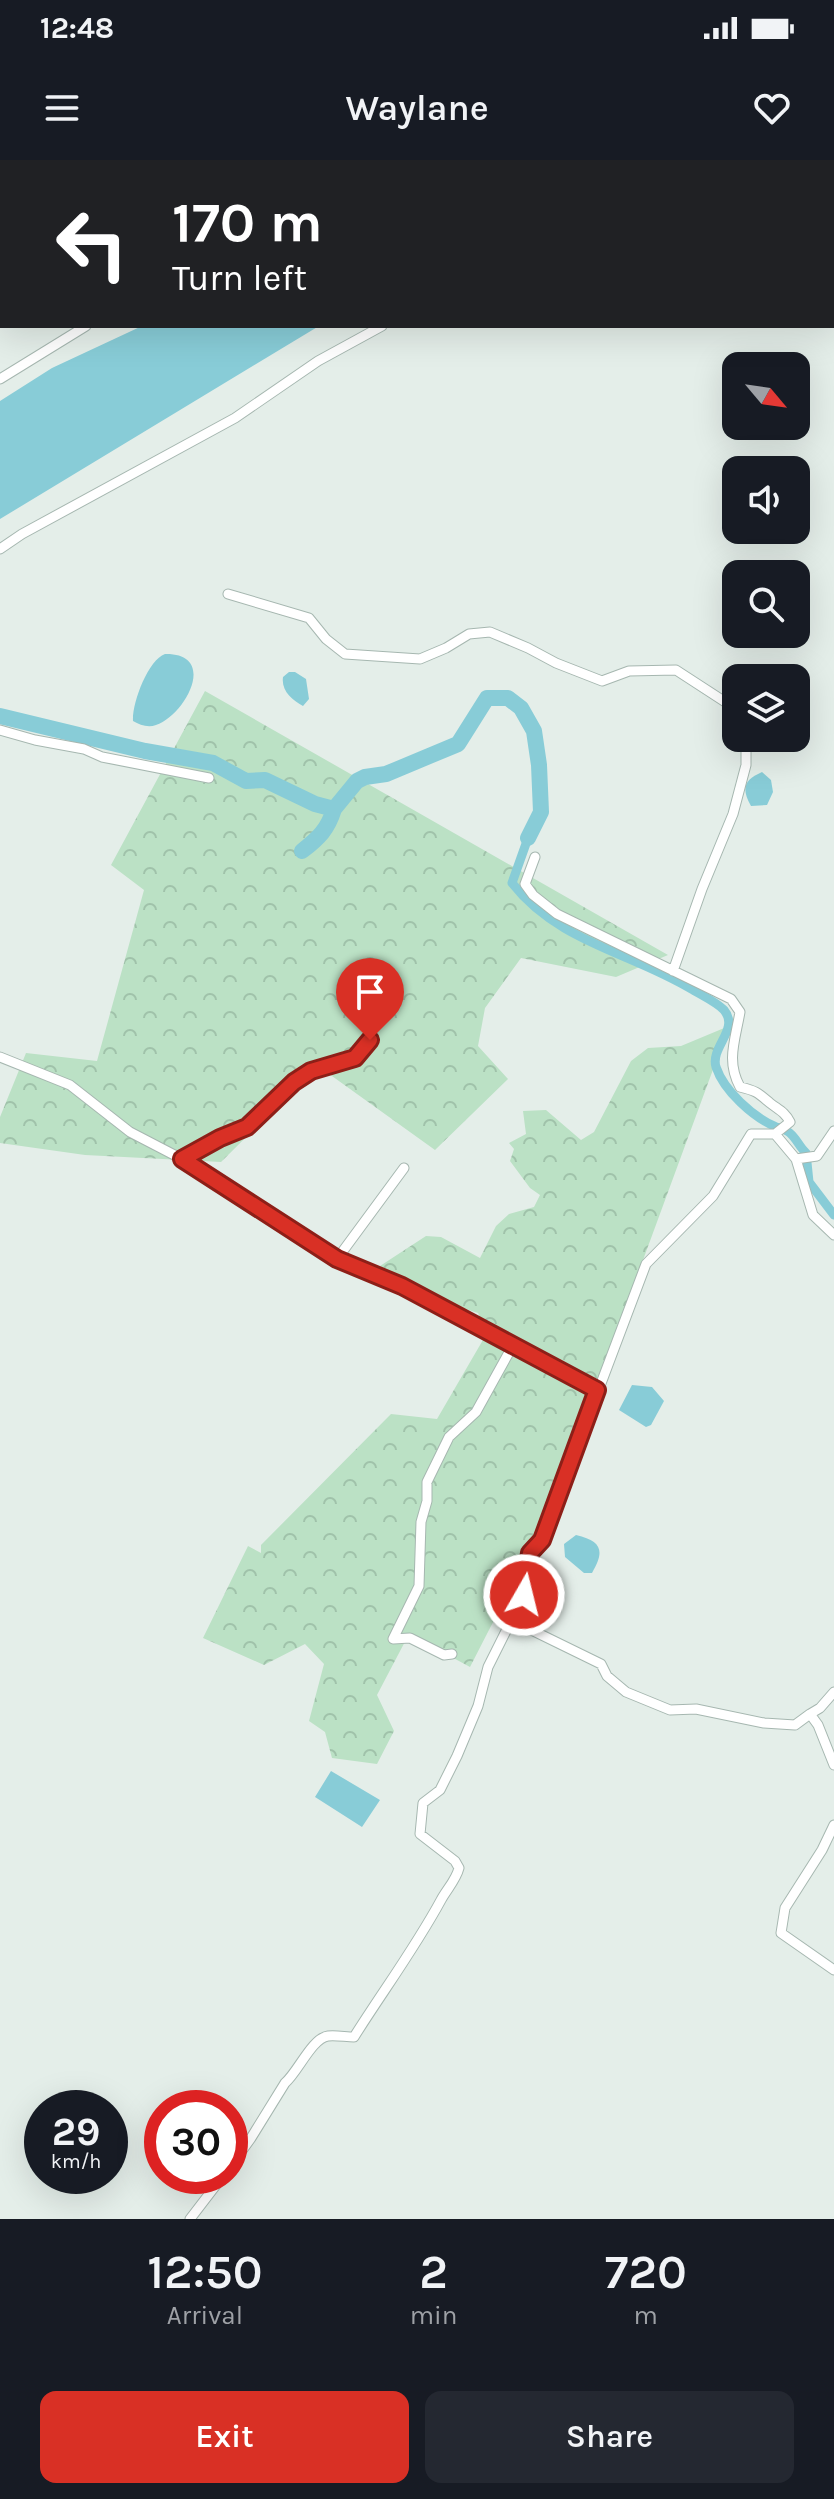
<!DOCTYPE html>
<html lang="en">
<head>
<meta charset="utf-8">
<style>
	:root { --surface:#171b24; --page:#242831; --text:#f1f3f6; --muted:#9ea1a6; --accent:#d93025 }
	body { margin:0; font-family:Karla,sans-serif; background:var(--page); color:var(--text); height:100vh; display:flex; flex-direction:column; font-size:30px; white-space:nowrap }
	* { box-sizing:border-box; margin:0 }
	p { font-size:26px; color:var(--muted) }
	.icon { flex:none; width:44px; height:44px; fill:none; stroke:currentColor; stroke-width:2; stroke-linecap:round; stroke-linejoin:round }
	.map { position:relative; height:2059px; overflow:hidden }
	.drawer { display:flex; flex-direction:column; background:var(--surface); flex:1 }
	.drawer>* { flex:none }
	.banner { position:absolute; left:0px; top:0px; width:834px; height:168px; box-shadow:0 8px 32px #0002; background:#202124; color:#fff; overflow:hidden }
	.needle { width:52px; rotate:119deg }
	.buttons { position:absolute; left:722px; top:192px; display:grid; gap:16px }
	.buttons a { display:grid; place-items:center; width:88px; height:88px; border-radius:16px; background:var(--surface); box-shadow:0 8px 32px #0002; font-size:40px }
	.speed { position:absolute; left:24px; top:1930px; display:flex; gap:16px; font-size:40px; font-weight:700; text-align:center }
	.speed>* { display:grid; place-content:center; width:104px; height:104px; border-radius:50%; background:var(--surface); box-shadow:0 8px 32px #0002; line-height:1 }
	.speed small { font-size:20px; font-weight:400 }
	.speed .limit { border:12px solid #d22; background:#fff; color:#111 }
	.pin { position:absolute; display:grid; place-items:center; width:68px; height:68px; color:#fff; margin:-82px -34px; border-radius:50% 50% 50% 0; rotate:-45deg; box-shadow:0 0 8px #0007 }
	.pin .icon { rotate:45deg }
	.me { position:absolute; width:88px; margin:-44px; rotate:8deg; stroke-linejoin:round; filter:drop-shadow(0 0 6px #0008) }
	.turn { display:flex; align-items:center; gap:28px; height:168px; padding:0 40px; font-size:36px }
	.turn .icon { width:104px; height:104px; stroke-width:2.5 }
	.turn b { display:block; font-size:56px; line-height:68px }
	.eta { display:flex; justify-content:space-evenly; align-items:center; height:136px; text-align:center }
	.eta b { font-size:48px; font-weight:600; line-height:56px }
	.cta { display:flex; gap:16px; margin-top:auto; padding:16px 40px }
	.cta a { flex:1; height:92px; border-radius:16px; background:var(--accent); color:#fff; font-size:32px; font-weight:600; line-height:92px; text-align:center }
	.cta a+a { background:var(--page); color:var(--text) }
	.status { display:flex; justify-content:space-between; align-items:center; height:56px; padding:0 40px; background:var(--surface); direction:ltr }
	.status svg { height:22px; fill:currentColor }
	header { display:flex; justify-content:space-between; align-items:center; height:104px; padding:0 40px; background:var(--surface); font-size:36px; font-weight:600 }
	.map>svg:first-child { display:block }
	.forest { fill:url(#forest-crowns) }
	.water { fill:#88ccd7 }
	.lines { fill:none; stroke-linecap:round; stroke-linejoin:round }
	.canal { stroke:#88ccd7; stroke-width:9 }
	.river { stroke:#88ccd7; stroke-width:16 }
	.minor-casing { stroke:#a6b7b0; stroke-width:11 }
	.minor { stroke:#fff; stroke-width:9 }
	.route-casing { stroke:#8d1f18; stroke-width:20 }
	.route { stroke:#d93025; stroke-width:14 }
</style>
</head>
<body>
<div class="status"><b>12:48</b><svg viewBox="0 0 49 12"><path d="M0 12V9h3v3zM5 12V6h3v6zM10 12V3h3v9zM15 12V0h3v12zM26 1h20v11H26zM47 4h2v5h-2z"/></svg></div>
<header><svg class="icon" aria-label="menu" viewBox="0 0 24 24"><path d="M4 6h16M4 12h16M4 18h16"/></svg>Waylane<svg class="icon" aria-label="heart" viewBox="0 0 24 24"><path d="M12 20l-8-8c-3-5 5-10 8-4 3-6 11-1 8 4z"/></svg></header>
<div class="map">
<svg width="834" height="2059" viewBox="0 0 834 2059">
	<defs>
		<pattern id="forest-crowns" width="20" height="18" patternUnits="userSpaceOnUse" patternTransform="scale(2)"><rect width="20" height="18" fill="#bbe1c5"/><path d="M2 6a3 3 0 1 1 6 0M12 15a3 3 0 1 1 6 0" fill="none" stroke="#a0c2aa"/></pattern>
	</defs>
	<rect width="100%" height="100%" fill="#e4eee9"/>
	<path class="forest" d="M205,531L668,795L616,817L521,798L485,848L478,886L508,919L435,990L318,906L221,1002L85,995L0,983V957L26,893L97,901L144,730L111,705Z
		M729,866L553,1345L470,1507L409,1474L377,1535L394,1571L377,1604L332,1598L325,1572L309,1561L324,1504L305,1484L264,1505L203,1478L248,1386L261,1393V1385L391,1254L437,1259L487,1173L478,1153L415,1133L380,1106L426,1076L441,1077L480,1098L496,1066L509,1054L534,1047L540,1035L530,1028L510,1001L514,989L509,983L526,974L523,951L546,950L581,980L594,972L631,901L648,888L681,886Z"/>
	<path class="water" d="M142,166H319L0,359V241L52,208Z
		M165,494C219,493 185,556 156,565C148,568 140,565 133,561C132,543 148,500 165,494Z
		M289,512H295L306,519L309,539L303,546C292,540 281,531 283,517Z
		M762,612L771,620L773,632L767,645L751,646C741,628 744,620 762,612Z
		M632,1225L652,1227L664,1241L651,1265L646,1267L619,1250Z
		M576,1375C602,1381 605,1391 592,1413H584L565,1397L564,1384Z
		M331,1611L380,1640L362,1667L315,1637Z"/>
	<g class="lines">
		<path class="canal" d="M528,678L512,723C559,783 631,792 693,830C703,836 716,842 724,850C740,869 710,887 716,907C724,931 753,957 776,967C779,968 784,968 787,971C795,975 799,987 806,993L809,1022L834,1055"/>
		<path class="river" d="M0,556L145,591L213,603L246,621L265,620L315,644L334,649L357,621L365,617L386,614L458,584L487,538H508L521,548L534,571L539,605L541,652L528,678
			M302,691C319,678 328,669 334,649"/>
		<g class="minor-casing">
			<path id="minor" d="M362,2L365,0
				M694,2L698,0
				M0,219L86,166
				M0,389L22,374L235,258L318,201L382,166
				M228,434L309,458L326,479L345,494L420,499L446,488L469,474L490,472L528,488L556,503L602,521L629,511L676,510L736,549
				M0,570L35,580L84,589L102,597L209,618
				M535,697L525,724L533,735L557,754L731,839L740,852C735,881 726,901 740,927C757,931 758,933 770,943C779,950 785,952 790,962L775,974
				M673,811L702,729L733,654L746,605V590L753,578
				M0,897L70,925L130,972L182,999L337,1099L402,1126L597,1230
				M182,999L220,978L247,967L294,922L311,911L355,898L370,880
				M796,999L817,996L834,971
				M337,1099L404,1008
				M511,1460L601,1504L607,1516L626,1532L670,1550L696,1549L764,1563L795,1565L810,1554
				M452,1494L444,1495L410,1478L393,1479L419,1426L421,1362L427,1341V1322L449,1277L476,1252L512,1187
				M834,1532L820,1548L810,1554L818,1565L834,1605
				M834,1665L822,1690L785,1748L781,1773L834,1810
				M230,2007L251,1978L285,1923C298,1912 312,1878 328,1876C336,1875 346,1877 354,1877C383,1831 415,1788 441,1740C447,1729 456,1720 459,1708L455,1701L420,1674L423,1643L440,1630L457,1596L478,1546L488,1507L524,1435L530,1393L542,1380L646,1104L713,1036L751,974H775L796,999L813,1055L834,1075
				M190,2059L223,2016"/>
		</g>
		<use href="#minor" class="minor"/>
	</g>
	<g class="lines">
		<g class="route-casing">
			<path id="route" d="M370,880L355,898L311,911L294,922L247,967L220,978L182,999L337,1099L402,1126L597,1230L542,1380L530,1393L524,1435"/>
		</g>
		<use href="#route" class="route"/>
	</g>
</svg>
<div class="buttons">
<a><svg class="needle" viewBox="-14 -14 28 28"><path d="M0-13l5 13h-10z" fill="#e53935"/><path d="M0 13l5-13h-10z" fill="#9ea1a6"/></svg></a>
<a><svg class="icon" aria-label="sound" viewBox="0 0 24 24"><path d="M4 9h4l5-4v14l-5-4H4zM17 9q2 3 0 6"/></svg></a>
<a><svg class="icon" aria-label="search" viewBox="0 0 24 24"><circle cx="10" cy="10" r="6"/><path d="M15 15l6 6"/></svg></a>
<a><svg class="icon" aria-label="layers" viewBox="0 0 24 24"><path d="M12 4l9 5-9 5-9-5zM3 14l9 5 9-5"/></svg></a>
</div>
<div class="speed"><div>29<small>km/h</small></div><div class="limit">30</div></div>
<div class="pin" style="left:370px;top:880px;background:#d93025"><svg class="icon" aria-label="arrive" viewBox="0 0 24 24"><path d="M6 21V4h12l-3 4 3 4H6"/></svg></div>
<svg class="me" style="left:524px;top:1435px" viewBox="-20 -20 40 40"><circle r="17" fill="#d93025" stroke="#fff" stroke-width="3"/><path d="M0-11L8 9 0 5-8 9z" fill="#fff"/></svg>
<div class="banner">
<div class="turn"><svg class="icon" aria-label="left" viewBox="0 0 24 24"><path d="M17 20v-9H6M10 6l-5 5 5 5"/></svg><div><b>170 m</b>Turn left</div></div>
</div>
</div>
<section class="drawer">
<div class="eta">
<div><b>12:50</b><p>Arrival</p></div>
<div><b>2</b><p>min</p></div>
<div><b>720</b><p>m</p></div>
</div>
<div class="cta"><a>Exit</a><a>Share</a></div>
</section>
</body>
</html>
